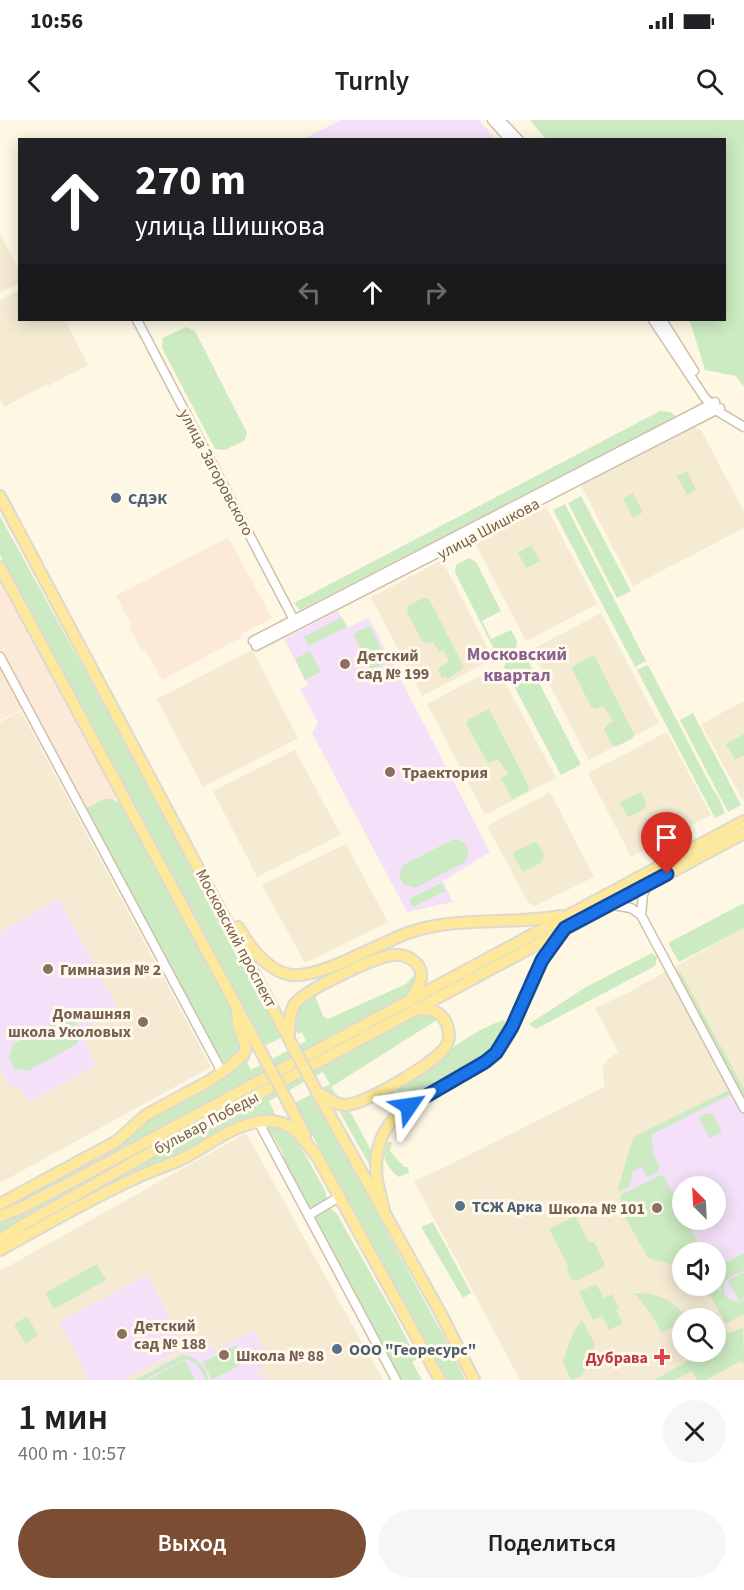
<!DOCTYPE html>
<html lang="ru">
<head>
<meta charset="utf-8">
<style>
	:root { --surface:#fff; --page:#f6f6f6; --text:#202124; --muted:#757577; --accent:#7b4e33 }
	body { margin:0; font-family:"Source Sans 3",sans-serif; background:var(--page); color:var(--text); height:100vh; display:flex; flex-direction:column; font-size:22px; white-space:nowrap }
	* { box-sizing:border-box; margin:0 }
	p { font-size:20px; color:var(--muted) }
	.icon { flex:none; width:33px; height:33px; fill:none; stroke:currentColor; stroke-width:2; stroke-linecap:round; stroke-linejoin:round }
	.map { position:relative; height:1260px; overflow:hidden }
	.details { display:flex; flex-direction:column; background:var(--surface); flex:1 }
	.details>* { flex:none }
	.hud { position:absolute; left:18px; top:18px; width:708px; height:183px; border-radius:0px; box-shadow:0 3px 15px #0003; background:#202124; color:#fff; overflow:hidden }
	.needle { width:39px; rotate:336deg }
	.fabs { position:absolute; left:672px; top:1056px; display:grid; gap:12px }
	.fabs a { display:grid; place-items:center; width:54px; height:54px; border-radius:50%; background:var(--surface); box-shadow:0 3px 15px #0003; font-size:30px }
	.pin { position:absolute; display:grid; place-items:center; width:51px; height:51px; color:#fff; margin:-62px -26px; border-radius:50% 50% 50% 0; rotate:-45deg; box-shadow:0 0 6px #0007 }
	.pin .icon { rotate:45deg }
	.me { position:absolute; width:66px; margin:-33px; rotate:58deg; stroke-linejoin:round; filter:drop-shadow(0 0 4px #0008) }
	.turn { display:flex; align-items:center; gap:21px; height:126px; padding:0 18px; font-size:27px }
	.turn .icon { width:78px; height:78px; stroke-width:2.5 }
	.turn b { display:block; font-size:42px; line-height:51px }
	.lanes { display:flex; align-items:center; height:57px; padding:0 18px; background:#0003; justify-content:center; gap:30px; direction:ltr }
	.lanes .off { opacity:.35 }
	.round { display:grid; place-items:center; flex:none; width:63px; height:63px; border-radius:32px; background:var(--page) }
	.summary { display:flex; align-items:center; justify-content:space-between; height:102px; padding:0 18px }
	h1 { font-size:36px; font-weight:600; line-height:45px }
	.cta { display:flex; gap:12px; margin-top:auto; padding:12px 18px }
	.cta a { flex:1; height:69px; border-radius:36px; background:var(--accent); color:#fff; font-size:24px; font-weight:600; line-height:69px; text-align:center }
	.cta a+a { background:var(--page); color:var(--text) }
	.status { display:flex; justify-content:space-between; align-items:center; height:42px; padding:0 30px; background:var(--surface); direction:ltr }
	.status svg { height:16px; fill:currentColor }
	header { display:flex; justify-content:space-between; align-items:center; height:78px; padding:0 18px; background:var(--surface); font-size:27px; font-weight:600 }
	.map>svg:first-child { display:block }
	.residential { fill:#f5ebd3; fill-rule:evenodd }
	.commercial { fill:#fde9d8 }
	.education { fill:#f4e1f9; fill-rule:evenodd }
	.green { fill:#ccebc2 }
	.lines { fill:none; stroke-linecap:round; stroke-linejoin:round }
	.minor-casing { stroke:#cfc0ab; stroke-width:11 }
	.major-casing { stroke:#ded9d3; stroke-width:14 }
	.minor { stroke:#fff; stroke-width:8 }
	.major { stroke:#fde89b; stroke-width:10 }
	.major-bridge-casing { stroke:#ded9d3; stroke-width:14; stroke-linecap:butt }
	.major-bridge { stroke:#fde89b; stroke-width:10 }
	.route-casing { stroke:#114b97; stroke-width:15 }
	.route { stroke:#1a73e8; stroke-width:10 }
	.service-dot { fill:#5c6f8a; stroke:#fffaeb; stroke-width:2 }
	.education-dot { fill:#8d6e63; stroke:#fffaeb; stroke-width:2 }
	.health-dot { fill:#e0444e; stroke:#fffaeb; stroke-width:2 }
	.labels { text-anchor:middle; stroke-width:6; stroke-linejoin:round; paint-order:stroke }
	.street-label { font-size:16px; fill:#766049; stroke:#fffaeb }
	.service-label { font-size:16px; font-weight:bold; fill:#4e5e75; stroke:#fffaeb; text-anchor:start }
	.education-label { font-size:16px; font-weight:bold; fill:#785e54; stroke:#fffaeb; text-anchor:start }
	.health-label { font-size:16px; font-weight:bold; fill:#be3a42; stroke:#fffaeb; text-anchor:end }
	.neighbourhood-label { font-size:18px; font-weight:bold; fill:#8b6093; stroke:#fffaeb }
</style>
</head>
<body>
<div class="status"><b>10:56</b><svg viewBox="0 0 49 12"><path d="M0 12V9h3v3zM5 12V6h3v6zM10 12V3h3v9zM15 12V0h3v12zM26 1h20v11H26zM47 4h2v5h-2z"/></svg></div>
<header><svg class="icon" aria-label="back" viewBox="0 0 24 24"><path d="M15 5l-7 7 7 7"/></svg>Turnly<svg class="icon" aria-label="search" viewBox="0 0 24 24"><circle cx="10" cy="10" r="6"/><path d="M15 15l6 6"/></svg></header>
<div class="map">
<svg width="744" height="1260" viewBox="0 0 744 1260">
	<rect width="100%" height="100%" fill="#fdf7e4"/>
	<path class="residential" d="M0,114L20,152L19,163L0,173Z
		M19,170L20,200H65L88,245L48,266L47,264L4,287L0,279V180Z
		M695,307L701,310L744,392V408L633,466L581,366Z
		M546,386L597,484L526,521L475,423Z
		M442,440L493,539L422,576L371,477Z
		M601,493L659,603L589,640L531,530Z
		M252,530L298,618L203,667L157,579Z
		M497,547L556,658L485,695L427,584Z
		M744,581V678L742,679L701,604Z
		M21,591L211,947L0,1063V602Z
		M667,612L711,695L631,737L588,653Z
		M295,630L341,715L257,757L213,671Z
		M550,672L594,757L535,786L528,782L487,706Z
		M346,724L388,802L305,843L262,765Z
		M744,808V1260H520L414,1061L445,1047L604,967L603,946L608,939L618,932L595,888L627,873ZM682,1066H716V1100H682ZM682,1132H716V1166H682ZM682,1198H716V1232H682Z
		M246,1013L383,1260H0V1151Z"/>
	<path class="commercial" d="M228,417L272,498L241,514L242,517L162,560L145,529L142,530L129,506L131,504L116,476Z
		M0,455L76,598L80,611L119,676L79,697L23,589L0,600Z"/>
	<path class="education" d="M341,0H479L496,19H303Z
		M338,491L347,508L369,498L490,732L443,761L453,782L407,792L312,613L318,603L300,569L308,565L284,519Z
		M59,779L117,887L92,901L85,924L96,946L28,982L19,966L10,967L0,948V812Z
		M728,973L732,980L735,979L744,997V1194L726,1204L716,1166V1132H682V1143L627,1074L623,1067L649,1013ZM682,1066H716V1100H682Z
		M147,1155L185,1227L122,1260H90L59,1202Z
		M254,1210L269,1238L256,1257L265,1253L269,1260H134L207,1219L214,1231Z"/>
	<path class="green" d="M530,0H744V267L736,256L705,250L691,204L688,200H724V20L546,19Z
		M186,207L195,211L247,313L245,320L225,330L215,329L162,228L163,218Z
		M660,291L671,292L676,297L300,490L294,483Z
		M687,351L696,370L687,375L677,356Z
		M633,373L643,392L633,398L623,379Z
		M581,376L631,471L617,478L568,383Z
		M565,384L646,541L635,547L553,390Z
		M0,396L285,916L262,927L0,435Z
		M531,425L540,441L526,448L518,433Z
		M469,438L476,442L501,491L482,501L491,519L511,510L517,521L516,528L503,535L495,531L455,452L456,445Z
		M423,478L429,479L463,545V549L447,559L446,556L442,558L438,549L449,541L444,530L439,532L433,522L426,523L422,521L407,492L408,486Z
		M342,497L347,507L308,526L304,517Z
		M370,506L388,542L371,550L353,514Z
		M310,531L321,552L305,560L295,539Z
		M517,534H523L526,537L580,643V645L561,655L504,547L506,541Z
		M594,535L634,614L633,618L616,627L612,625L604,610L606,606L613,601L603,586L596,589L591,587L571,547Z
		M648,545L712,668L719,678L725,693L715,698L637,550Z
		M489,589L529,667L528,671L512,679L501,658L508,654L498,639L491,642H487L466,603L469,599Z
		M693,593L741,685L728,692L680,600Z
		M744,614V635L735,640L726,624Z
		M641,672L646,682L644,689L628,697L620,682Z
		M104,679H112L119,683L142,716L237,884L246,928L222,952L83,690Z
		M733,711L735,714L92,1059L0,1112V1100Z
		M456,719C468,722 472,732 465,742L415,768L403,764L399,755L403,745L452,720Z
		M534,722L538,723L544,735L541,743L523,752L513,735L514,732Z
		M441,763L446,771L413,787L409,779Z
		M744,783V808L679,842L668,823Z
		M652,833L657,837L655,846L536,909L529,904L586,867Z
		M680,851L744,969V988L702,908L694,906L671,863L673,855Z
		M416,853L415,863L408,875L45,1072L0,1092V1088L143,1002L248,936L250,939L247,942L251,950L306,921L302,912L298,914L292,902L295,891L314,873L323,896L328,899L406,864Z
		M421,892L440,898L331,967L340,980L328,974L324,967L330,964L323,952L269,981L277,998C263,994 253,998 241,1003L1,1126L28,1106Z
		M64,898L75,902L81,913L77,924L28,951L14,948L9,937L13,924Z
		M504,900L509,908L493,933L419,974L407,970L398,972V968L406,961C421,963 446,932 458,924C471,915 488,905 504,900Z
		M727,971L730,972V975L651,1015L654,1036L660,1047L658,1052L647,1057L642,1047L633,1052L630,1066L620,1071L618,1069L633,1017Z
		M312,974L449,1226L465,1260H446L439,1250L295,983Z
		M341,988L351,993L373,1034L370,1046L338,989Z
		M707,993L713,994L722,1012L709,1018L699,997Z
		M264,1005L284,1007L295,1017L326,1072V1080L309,1089L281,1040L284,1036L272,1014L264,1009Z
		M388,1022H392L390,1031L404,1047H408L409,1053L399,1057C392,1053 382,1039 384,1031C384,1029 387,1024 388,1022Z
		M660,1055L664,1056L682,1092V1100H686L703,1132H682V1147L648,1138L620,1088L621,1075Z
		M329,1087L337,1094L397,1200L417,1239L412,1242L422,1260H399L312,1096Z
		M575,1096L589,1122H594L604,1142V1147L577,1161L572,1160L567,1150L568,1146L549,1109Z
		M433,1102L471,1173L463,1178L421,1107Z
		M744,1133V1151C739,1153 730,1156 726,1161C717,1173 733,1186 744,1180V1194L726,1204L710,1176L702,1166L716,1165L721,1174V1166L725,1157L716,1161V1148Z
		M97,1144L106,1160L54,1189L45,1173Z
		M744,1152V1178L739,1181L728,1161Z
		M596,1164L604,1178L612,1174L619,1188L616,1190L623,1203L609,1210L602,1196L593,1200L579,1172Z
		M634,1173C655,1172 676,1180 686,1198H682V1202L662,1213L652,1195Z
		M27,1196L38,1215L26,1224L14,1205Z
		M582,1200L595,1224C588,1237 590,1256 571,1260L563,1241L574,1211Z
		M743,1208L744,1243L741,1241L706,1260H697L692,1251L675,1260H654L687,1242L686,1233L688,1232H716V1217L723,1213L722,1209L728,1213Z
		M236,1225L245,1242L212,1260L203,1242Z
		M182,1235C197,1236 205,1246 209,1260H205C202,1249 196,1242 185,1239L144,1260H135Z
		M185,1240L195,1260H148Z"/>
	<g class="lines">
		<g class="minor-casing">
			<path id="minor" d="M492,0L510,20
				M500,0L519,20
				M137,200L294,500
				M653,200L705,278L719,292L744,307
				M662,200L694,251
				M253,521L715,282
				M256,526L720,288
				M0,537L222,952
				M613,785L631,788L641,795L643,774L648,765
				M641,795L744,988
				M258,1001L396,1260
				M309,1095L339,1077"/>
		</g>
		<g class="major-casing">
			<path id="major" d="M0,376L288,917
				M0,447L261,932
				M238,807C249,826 267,851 291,855C320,859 380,822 411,812C459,796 512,805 561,796
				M289,917C289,907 289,894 294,885C304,870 375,837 393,835C406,833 423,843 421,858C420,866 415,873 411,879
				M317,972L441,1194L474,1260
				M319,973C327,978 334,984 344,985C361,987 433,944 444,929C451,920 450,909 444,899C437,889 426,889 415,889
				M290,986L305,1015
				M314,1031L440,1260
				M0,1084L117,1021L146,995L211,960L233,944L244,934L246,928L238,904L237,891
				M0,1096L21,1088L77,1059L744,701
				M385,1096C383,1084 379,1072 377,1060C369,999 413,982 458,957C471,950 486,944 496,933C515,912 523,880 534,855C542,839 550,826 562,813
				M0,1120L26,1103L164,1025L744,713
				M0,1130C40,1108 80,1085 121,1065C140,1055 160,1048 180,1040C209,1026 239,999 271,1001C294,1002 304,1020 316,1036"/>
		</g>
		<use href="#minor" class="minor"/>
		<use href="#major" class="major"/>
		<g class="major-bridge-casing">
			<path id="major-bridge" d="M288,917L317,972
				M261,932L290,986"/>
		</g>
		<use href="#major-bridge" class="major-bridge"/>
	</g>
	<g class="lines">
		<g class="route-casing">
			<path id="route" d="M409,986L485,942L496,933L512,907L542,840L565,808L667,754"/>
		</g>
		<use href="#route" class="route"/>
	</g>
	<g class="service-dot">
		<circle cx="116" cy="378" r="6"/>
		<circle cx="460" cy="1086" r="6"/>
		<circle cx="337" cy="1229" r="6"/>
	</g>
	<g class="education-dot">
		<circle cx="345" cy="544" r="6"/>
		<circle cx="390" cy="652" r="6"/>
		<circle cx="48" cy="849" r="6"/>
		<circle cx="143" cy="902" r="6"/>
		<circle cx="657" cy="1088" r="6"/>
		<circle cx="122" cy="1214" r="6"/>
		<circle cx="224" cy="1235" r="6"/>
	</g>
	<path class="health-dot" d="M659 1228h6v6h6v6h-6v6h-6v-6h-6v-6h6z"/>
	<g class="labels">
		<g class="street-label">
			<text transform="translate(217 352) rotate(62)" y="6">улица Загоровского</text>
			<text transform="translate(488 408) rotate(-28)" y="6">улица Шишкова</text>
			<text transform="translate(237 818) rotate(62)" y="6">Московский проспект</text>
			<text transform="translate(206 1002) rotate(-28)" y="6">бульвар Победы</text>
		</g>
		<g class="service-label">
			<text x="128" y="384">СДЭК</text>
			<text x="472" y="1092">ТСЖ Арка</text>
			<text x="349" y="1235">ООО "Георесурс"</text>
		</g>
		<g class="education-label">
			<text x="357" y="541">Детский<tspan x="357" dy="18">сад № 199</tspan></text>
			<text x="402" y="658">Траектория</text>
			<text x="60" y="855">Гимназия № 2</text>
			<text x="131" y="899" text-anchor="end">Домашняя<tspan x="131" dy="18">школа Уколовых</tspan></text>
			<text x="645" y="1094" text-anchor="end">Школа № 101</text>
			<text x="134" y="1211">Детский<tspan x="134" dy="18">сад № 188</tspan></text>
			<text x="236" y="1241">Школа № 88</text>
		</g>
		<g class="health-label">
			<text x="648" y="1243">Дубрава</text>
		</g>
		<g class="neighbourhood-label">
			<text x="517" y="540">Московский<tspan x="517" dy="21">квартал</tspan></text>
		</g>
	</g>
</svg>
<div class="fabs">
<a><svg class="needle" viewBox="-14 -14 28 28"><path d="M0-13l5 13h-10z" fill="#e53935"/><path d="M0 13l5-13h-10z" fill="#757577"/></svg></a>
<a><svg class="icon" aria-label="sound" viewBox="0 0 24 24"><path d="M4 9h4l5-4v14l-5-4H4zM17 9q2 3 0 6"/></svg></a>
<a><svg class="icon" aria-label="search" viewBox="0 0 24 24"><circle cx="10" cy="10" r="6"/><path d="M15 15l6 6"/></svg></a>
</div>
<div class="pin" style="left:667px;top:754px;background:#d93025"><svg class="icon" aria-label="arrive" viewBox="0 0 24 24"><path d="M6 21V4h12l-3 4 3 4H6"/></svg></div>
<svg class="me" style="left:409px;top:986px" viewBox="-20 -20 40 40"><path d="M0-17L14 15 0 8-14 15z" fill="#1a73e8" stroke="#fff" stroke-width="4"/></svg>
<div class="hud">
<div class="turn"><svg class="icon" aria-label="ahead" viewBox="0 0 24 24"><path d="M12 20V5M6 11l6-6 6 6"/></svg><div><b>270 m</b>улица Шишкова</div></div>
<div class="lanes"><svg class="icon off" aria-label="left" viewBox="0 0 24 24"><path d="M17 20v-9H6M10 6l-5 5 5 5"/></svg><svg class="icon" aria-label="ahead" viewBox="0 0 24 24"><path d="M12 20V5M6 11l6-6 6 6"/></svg><svg class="icon off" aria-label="right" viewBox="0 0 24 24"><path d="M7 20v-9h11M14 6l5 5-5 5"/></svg></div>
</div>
</div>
<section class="details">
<div class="summary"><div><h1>1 мин</h1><p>400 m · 10:57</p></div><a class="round"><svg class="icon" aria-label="close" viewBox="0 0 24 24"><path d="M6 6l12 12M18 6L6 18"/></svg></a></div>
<div class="cta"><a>Выход</a><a>Поделиться</a></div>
</section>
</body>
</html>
